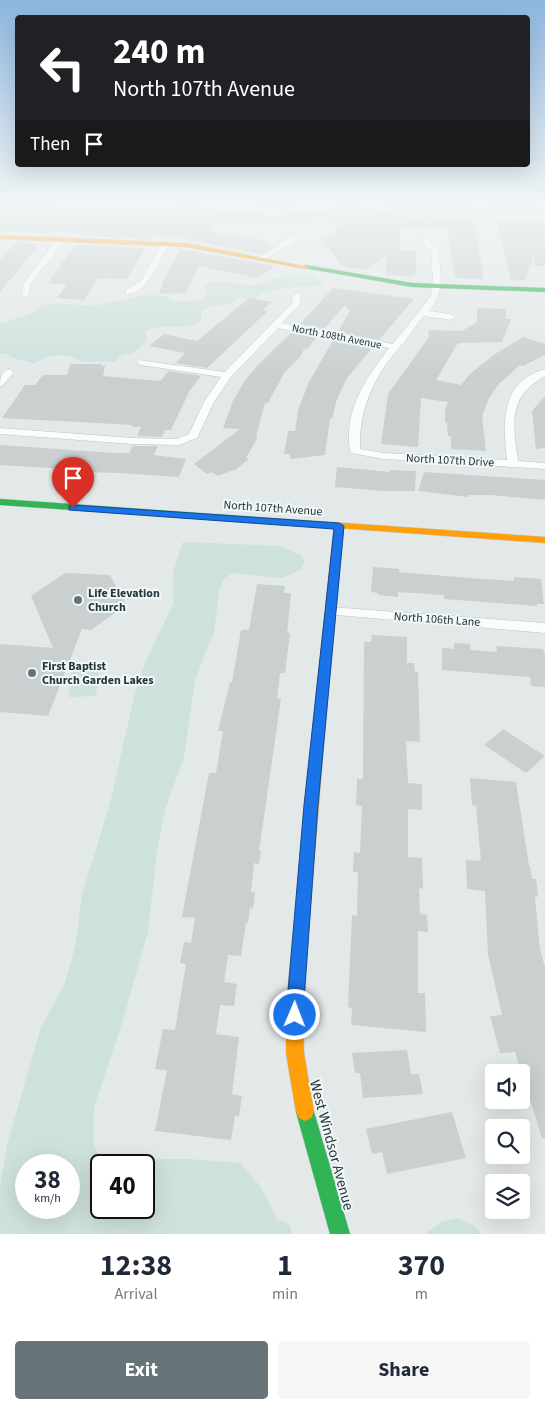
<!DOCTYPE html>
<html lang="en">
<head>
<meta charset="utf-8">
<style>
	:root { --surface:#fff; --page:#f6f6f7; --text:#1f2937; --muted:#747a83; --accent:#667478 }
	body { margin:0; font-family:"Source Sans 3",sans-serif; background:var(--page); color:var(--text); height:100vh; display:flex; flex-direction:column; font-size:19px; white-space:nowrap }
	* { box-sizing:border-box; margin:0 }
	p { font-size:16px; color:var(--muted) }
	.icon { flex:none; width:28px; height:28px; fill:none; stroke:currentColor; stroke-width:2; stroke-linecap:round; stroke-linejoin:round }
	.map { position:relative; height:1234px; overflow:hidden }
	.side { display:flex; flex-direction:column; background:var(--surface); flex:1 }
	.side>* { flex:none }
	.banner { position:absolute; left:15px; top:15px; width:515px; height:152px; border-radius:5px; box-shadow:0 5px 20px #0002; background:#202124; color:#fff; overflow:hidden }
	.controls { position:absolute; left:485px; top:1064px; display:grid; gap:10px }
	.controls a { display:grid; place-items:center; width:45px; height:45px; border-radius:5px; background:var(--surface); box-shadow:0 5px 20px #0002; font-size:25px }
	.speed { position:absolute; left:15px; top:1154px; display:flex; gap:10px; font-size:25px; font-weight:700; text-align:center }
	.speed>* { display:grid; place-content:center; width:65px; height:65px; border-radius:50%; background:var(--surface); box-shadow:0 5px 20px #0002; line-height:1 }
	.speed small { font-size:12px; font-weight:400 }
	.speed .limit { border:2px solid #111; border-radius:8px; background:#fff; color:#111 }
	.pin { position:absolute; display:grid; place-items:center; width:42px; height:42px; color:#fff; margin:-51px -21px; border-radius:50% 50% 50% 0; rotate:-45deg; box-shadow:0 0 5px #0007 }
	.pin .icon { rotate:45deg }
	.me { position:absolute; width:55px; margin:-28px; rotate:1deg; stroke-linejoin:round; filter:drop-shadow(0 0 4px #0008) }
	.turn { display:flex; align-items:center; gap:18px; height:105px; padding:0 15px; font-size:22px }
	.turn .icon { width:65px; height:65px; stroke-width:2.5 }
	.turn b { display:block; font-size:35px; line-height:42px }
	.then { display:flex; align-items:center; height:48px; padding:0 15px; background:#0003; gap:10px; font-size:19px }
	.eta { display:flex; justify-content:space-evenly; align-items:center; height:85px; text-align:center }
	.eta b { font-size:30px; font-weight:700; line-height:35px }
	.action { display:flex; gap:10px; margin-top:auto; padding:10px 15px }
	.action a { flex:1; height:58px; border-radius:5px; background:var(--accent); color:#fff; font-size:20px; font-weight:700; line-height:58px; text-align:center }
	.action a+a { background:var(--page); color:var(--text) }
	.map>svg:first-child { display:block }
	.green { fill:#cde1dd; fill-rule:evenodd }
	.building { fill:#cacfcf }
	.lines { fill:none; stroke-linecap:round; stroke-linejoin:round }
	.street-casing { stroke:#c0c5c6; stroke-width:1 }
	.fast-casing { stroke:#c1c6c8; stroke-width:1 }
	.slow-casing { stroke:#c1c6c8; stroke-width:1 }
	.jam-casing { stroke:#c1c6c8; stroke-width:1 }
	.street { fill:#fbfcfc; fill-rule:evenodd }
	.fast { fill:#30b455; fill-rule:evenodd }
	.slow { fill:#ff9f0a; fill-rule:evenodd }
	.jam { fill:#e5322d; fill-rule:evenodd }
	.route { fill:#1a73e8; stroke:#114b97 }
	.poi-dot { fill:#667478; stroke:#f1f8f7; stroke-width:2 }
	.labels { text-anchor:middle; stroke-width:4; stroke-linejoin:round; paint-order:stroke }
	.far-street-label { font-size:11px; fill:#22353b; stroke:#f1f8f7 }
	.street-label { font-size:12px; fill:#22353b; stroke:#f1f8f7 }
	.poi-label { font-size:12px; font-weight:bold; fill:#22353b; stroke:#f1f8f7; text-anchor:start }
	.near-street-label { font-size:15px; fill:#22353b; stroke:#f1f8f7 }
</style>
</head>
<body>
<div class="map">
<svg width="545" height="1234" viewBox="0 0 545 1234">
	<rect width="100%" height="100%" fill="#e3e8e9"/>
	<path class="green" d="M291,274L314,276L324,284C307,290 300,285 284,288C275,290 271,294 262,293L256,298L240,297L228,305L211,306L201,312L202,319C189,334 162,320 145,332L148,340L134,352L120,356L116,361L84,362L70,356L60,355L46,357L34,364C25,359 15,361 7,354H0V323L30,314L42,305L56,303L94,306L146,295L166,296L172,300L188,302L204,298L208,293L204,288L206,285C222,276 236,286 253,285C266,284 276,276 291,274Z
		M183,542L279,546L301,555L305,561L300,570L282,578L232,573L224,579L219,591L214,634L207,648L195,681L184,757L165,810L157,851L148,931L123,1020L94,1107L93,1141L97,1153L115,1159H188L240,1163L260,1186L277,1219L289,1224L292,1234H0V1185L7,1145L41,1027L64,986L76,943L82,894L110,804L134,697L145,663L173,604V572ZM26,1165H69V1208H26ZM101,1165H144V1208H101Z
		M99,669L96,696L68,697L72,670Z
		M458,1218L476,1227L481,1234H425L441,1222Z"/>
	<path class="building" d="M182,204L219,212L274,216L313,213L328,210L340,204H350L352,206L404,217L473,219L484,279L455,278L447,228L400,226V251H416V274H413L414,276L386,275V255L365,270L342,266L323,241L342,222H331L334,220L210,226V231L270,242L268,246L272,247L261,254L185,240L186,238L181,237L153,236L151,239L83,236L85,233L50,232L48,234L0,231V206L142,210H165Z
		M257,204H319L274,207L255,206Z
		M373,204H470L472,212L404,209Z
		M492,204L526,205L527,207H531V204H536L540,214L494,212Z
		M496,220L542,222L545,230V266H535L534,256L525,280H511Z
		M15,243L40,244L0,292V260Z
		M75,245L145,248L127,279L98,278L84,300L57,298L67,284L48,283Z
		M180,250H186L275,266L257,278L199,266L186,293L159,294L164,279Z
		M333,288L414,299L379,340L338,332L350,311L344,306L324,329L300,324Z
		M249,298L272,302L263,310L268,311L207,368L176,363L185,353L149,346L164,334L197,341Z
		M477,308L506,309V319H511L502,342L458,343L436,380L461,385L470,374L495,354L523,337L545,344V355L523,366L520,365L498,385L489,398L482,416L486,451L451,449V436H448L447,423H445V411L448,402L421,398L418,447L381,444L388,394L429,337L428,330L462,331L477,322Z
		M292,332L317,337L307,349H304L300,357L284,373L268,403H265L256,437H258L246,458L249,459L236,469L218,476L212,472L207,474L194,464L240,429L223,428L233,401L244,382L259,364Z
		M333,340L373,347L347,378L337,399L332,419L330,418L325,455L291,459L289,454H284L288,431H295L298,410L309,382Z
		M70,364H102V366H105L103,376L124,378L160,381L169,371L201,376L190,390L171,430H165L162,437L137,436L141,427H132L133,425L2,418L25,385H35L43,375H67Z
		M545,396V448L536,449L532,411Z
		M0,445L113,453H129L133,446H158L154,455L186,459L179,477L119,473L83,472L84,470L0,465Z
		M337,467L390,472V470L416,471L415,491H383L335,487Z
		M424,472L545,480V500L490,495H468L469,497L418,491Z
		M373,567L399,569V572L469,578L514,581V577L541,579L544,604H537V606L444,599V595L398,592V597L378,595V593L371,592Z
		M65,573L110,575L126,605L91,630L82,629L48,716L0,712V644L53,648L31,596Z
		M257,584L285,586L284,593H291L287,633H290L285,673H280L277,699H281L259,851H261L259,864L254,863L251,892H255L253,909L250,908L248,923H246L241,956L228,955L224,982L237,984L234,1006L220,1005L216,1034L239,1037L232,1094L242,1096L239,1116H235L231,1140L155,1131L167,1070L155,1069L163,1029L175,1030L186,964L180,963L184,942L191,943L195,918L182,917L190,874L209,773H216L223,731H218L230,682L232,683L241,630H249Z
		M372,635L407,637V663H414L415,672H418L420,742L406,741L408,783L422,784V810L408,809V857L422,858L423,889L419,888L420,914L427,915L428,932L418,931V993H425L426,1032L351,1025L352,1008L348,1007L352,915L357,916L358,872H353L354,852L360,853L362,806L356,805L357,779H363L364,642H371Z
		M454,643L470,644V650L497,652L496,646L543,649L545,655V687L531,686L530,677L442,670V648L454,649Z
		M503,729L545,756L526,773L484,745Z
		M470,778L516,782L529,866H530L532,879H536L538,897L535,896L540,950L545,967V1138H542L515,1052L500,1053L490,1016L502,1015L488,954L485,891L467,889L466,860L481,861L476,806L472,805Z
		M407,1050L411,1074H419L423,1094L363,1098L360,1073H355L352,1053Z
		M452,1112L466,1158L387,1174L382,1152L372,1154L366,1129Z"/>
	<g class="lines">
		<g class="street-casing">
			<path id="street" d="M71,204H160L134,208L74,206Z
				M210,204L274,209L338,204C318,217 230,217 210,204Z
				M352,204H364L404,211L545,216V220L404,215Z
				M294,235L301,237L264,261L257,259Z
				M58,237L65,239L31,284L28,297H22L23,284Z
				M422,239H428L439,250C440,274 446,291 429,311L451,314L455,317L451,320L424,316C415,326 407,340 398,349C373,378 359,410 360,449L384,453L507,460C503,423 500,382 545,369V376C507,397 513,424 518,461L545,463V469L384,459L351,453C349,448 349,443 349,438C348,403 369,375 389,348L278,328L231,377L214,402L197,438L179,445L132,444L0,434V428L132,438L177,439L189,434L204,402L221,377L141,365L136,362L138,360L225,372L292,303L293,295L297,293L301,295L300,304L282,323L393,344L431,296L433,279L431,251L422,243Z
				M163,241L170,243C161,258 146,296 126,294V290L141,281Z
				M9,369L14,372L3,385L0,386C0,379 1,371 9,369Z
				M330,607L545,623V633L325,614L323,611L325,608Z"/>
		</g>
		<g class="fast-casing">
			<path id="fast" d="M306,265L412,283L545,288V292L412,287L304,268V266Z
				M0,499L257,517L262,520L257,523L0,505Z
				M305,1103L311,1106L314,1112L350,1234H330L296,1112L299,1106Z"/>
		</g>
		<g class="slow-casing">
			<path id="slow" d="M0,235L186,243L309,267L306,269L186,247L0,239Z
				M257,517L545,537V543L254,522L252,520L254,518Z
				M322,691L326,692L328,695L303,996L304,1053L314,1112L311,1118L305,1121L299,1118L296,1112L286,1053L287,996L316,695L318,692Z"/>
		</g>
		<g class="jam-casing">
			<path id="jam" d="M339,523L344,526L328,695L326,698H318L316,695L334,526Z"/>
		</g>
		<use href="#street" class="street"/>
		<use href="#fast" class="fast"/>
		<use href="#slow" class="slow"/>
		<use href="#jam" class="jam"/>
	</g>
	<linearGradient id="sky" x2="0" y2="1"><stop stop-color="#8db6e0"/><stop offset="0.54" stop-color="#f2f5f5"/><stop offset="1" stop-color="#f2f5f5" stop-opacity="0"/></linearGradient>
	<rect width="545" height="376" fill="url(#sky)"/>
	<path class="route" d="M73,505L339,523L344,526L318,805L303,1015L301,1021L295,1023L289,1021L286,1015L304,805L334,529L69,510V506Z"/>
	<g class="poi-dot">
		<circle cx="78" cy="600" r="5"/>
		<circle cx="32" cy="673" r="5"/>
	</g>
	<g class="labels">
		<g class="far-street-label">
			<text transform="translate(337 336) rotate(11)" y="4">North 108th Avenue</text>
		</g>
		<g class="street-label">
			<text transform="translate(450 460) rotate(3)" y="4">North 107th Drive</text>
			<text transform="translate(273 508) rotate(4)" y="4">North 107th Avenue</text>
			<text transform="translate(437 619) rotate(4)" y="4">North 106th Lane</text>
		</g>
		<g class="poi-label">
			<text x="88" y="597">Life Elevation<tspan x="88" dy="14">Church</tspan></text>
			<text x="42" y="670">First Baptist<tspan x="42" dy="14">Church Garden Lakes</tspan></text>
		</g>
		<g class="near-street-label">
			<text transform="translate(332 1145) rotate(75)" y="5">West Windsor Avenue</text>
		</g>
	</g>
</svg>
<div class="controls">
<a><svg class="icon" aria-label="sound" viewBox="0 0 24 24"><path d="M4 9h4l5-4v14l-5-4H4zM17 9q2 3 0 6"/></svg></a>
<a><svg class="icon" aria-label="search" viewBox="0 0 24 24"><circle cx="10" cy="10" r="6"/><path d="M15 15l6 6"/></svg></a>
<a><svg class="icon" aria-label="layers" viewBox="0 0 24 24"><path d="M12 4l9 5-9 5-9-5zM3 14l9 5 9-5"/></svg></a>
</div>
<div class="speed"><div>38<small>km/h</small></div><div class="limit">40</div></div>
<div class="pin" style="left:73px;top:508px;background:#d93025"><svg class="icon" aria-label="arrive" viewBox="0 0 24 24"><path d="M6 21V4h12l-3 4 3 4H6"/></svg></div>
<svg class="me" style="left:295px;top:1015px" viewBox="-20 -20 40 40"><circle r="17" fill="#1a73e8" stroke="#fff" stroke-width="3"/><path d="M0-11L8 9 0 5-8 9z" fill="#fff"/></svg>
<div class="banner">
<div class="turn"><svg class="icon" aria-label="left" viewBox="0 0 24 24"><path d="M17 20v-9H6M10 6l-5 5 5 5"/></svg><div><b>240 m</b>North 107th Avenue</div></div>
<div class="then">Then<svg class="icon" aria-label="arrive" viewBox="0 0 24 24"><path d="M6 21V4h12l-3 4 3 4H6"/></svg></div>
</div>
</div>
<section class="side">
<div class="eta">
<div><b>12:38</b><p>Arrival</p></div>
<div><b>1</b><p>min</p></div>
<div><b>370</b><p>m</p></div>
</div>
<div class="action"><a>Exit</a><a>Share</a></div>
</section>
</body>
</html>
